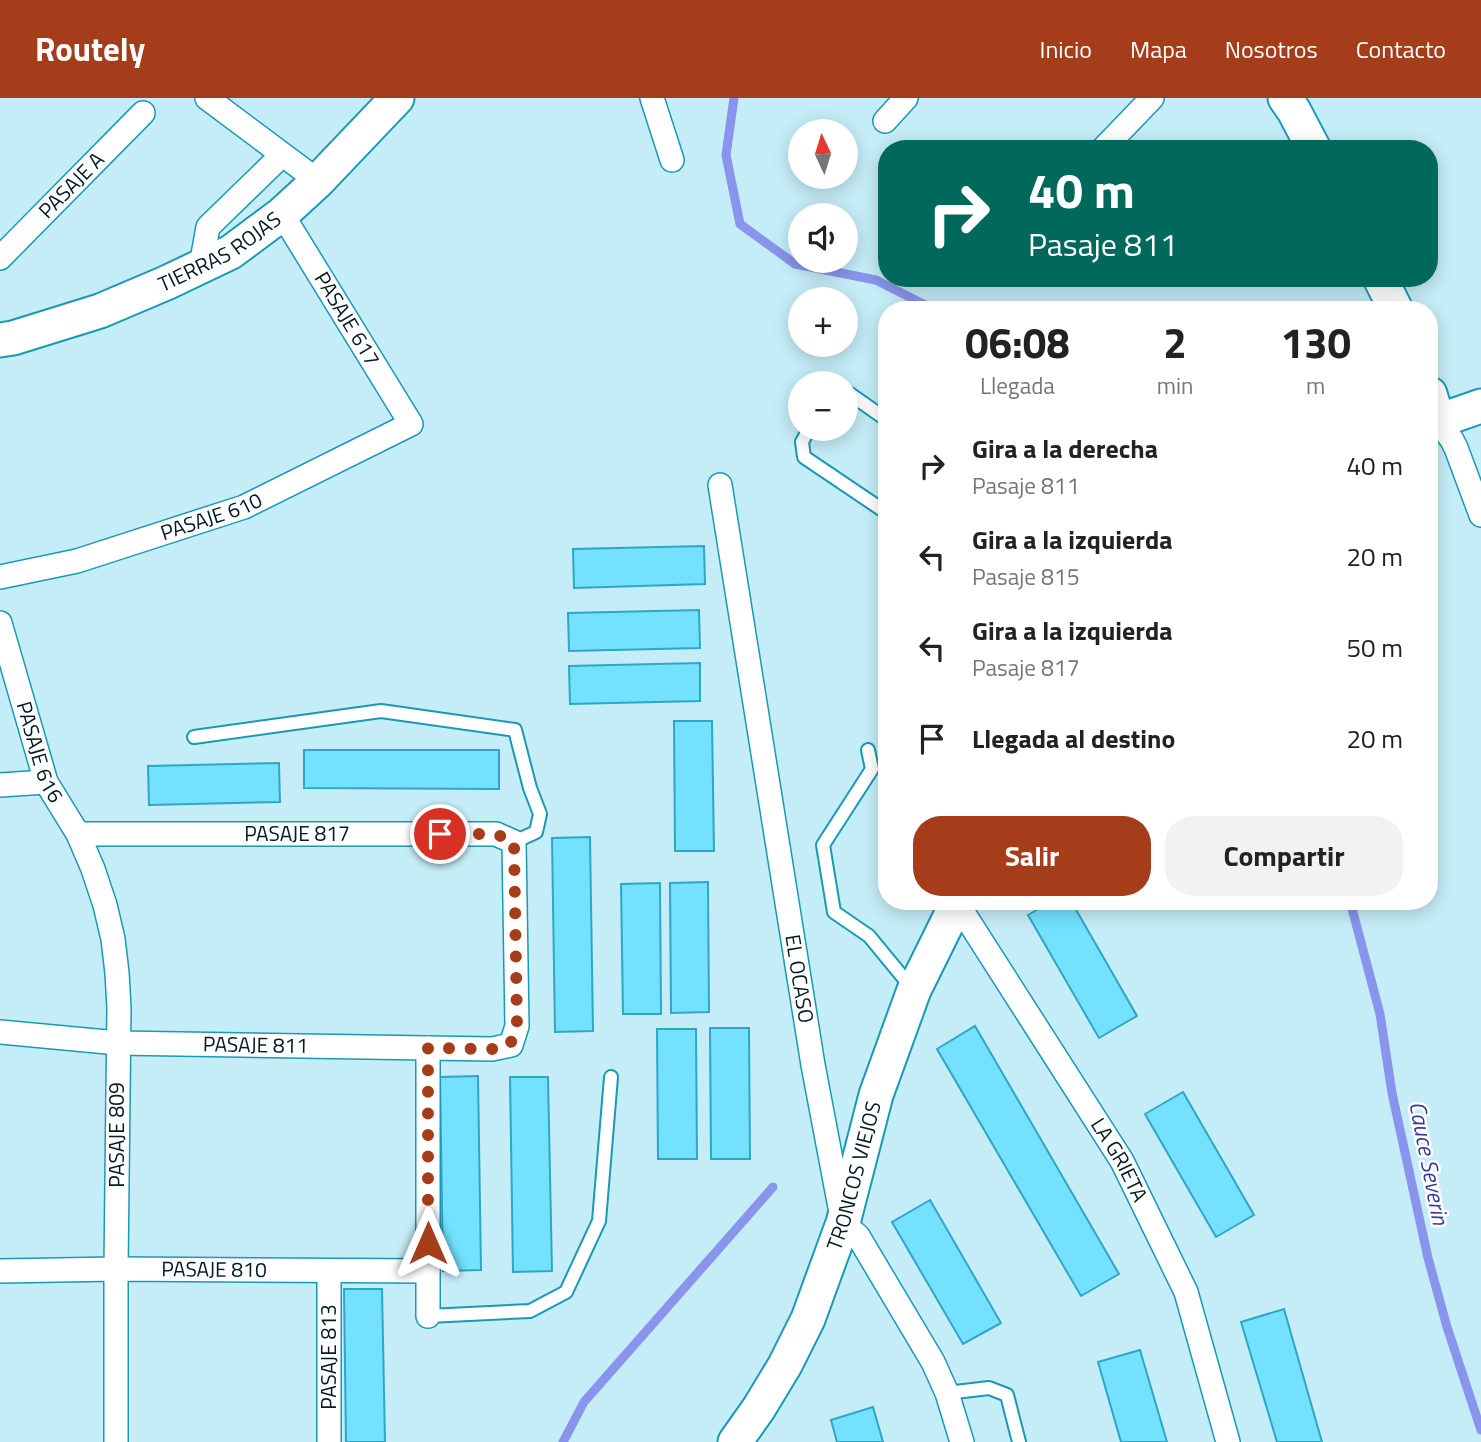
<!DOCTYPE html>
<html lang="es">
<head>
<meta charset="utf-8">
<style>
	:root { --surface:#fff; --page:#f2f2f2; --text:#222; --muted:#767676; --accent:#a53d1b }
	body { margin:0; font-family:"Titillium Web",sans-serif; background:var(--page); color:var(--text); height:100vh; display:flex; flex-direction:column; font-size:26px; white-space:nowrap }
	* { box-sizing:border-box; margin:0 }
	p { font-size:23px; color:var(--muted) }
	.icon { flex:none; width:38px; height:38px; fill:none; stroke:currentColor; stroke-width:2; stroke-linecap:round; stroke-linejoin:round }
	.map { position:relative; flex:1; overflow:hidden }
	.panel { position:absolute; left:878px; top:203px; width:560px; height:609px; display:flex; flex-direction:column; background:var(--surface); border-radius:28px; box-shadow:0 4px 18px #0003 }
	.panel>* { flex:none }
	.guide { position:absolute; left:878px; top:42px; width:560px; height:147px; border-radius:28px; box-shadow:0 4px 18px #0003; background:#00695c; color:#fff; overflow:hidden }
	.needle { width:46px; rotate:356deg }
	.controls { position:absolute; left:788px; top:21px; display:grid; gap:14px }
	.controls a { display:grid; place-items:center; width:70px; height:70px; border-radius:50%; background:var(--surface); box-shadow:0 4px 18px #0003; font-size:35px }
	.pin { position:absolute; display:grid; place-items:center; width:60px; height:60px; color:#fff; margin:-30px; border:4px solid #fff; border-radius:50%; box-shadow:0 2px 7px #0007 }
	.me { position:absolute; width:77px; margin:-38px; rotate:0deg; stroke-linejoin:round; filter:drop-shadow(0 0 5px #0008) }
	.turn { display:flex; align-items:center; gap:24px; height:147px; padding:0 35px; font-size:32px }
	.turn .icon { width:91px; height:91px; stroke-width:2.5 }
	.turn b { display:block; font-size:49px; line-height:60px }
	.eta { display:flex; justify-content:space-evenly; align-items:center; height:119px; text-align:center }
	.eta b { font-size:42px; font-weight:700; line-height:49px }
	.button { display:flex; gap:14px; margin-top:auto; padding:14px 35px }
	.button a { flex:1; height:80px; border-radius:28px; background:var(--accent); color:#fff; font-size:28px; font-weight:700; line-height:80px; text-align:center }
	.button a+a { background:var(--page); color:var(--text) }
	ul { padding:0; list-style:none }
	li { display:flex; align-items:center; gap:21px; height:91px; padding:0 35px }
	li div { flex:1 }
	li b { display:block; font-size:26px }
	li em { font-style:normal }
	header { display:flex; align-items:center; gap:42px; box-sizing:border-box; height:98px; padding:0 35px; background:var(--accent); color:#fff }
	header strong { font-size:33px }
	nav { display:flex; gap:38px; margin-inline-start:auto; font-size:24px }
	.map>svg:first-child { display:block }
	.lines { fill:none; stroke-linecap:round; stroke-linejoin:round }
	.stream { stroke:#8a94ec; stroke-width:9 }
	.building { fill:#73e1ff; stroke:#2fa6c3; stroke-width:2 }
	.lane-casing { stroke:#1899b5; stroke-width:16 }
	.street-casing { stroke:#1899b5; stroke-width:26 }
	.secondary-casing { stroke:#1899b5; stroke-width:37 }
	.lane { stroke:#fff; stroke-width:12 }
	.street { stroke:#fff; stroke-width:23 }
	.secondary { stroke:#fff; stroke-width:33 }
	.route { stroke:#a53d1b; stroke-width:12; stroke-dasharray:0 21.6 }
	.labels { text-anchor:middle; stroke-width:5; stroke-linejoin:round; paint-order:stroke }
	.street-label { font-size:21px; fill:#031b21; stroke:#fff }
	.water-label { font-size:23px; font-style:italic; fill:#38359b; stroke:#fff }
</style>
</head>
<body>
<header>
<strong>Routely</strong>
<nav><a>Inicio</a><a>Mapa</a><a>Nosotros</a><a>Contacto</a></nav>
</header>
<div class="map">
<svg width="1481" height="1344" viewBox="0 0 1481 1344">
	<rect width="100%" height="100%" fill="#c5edf8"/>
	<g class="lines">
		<path class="stream" d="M734,0L726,57L740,126L795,166L876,182L935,212
			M1350,803L1380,916L1392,995L1428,1160L1447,1229L1481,1332
			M563,1344L584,1304L773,1089"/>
	</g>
	<path class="building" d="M704,448L705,486L574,490L573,451Z
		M699,512L700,550L569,553L568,515Z
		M700,565V603L570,606L569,568Z
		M674,623H712L714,753H675Z
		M304,652H499V691L304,690Z
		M279,665L280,704L149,707L148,668Z
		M590,739L593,933L555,934L552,740Z
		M708,784L709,914L671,915L670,785Z
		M660,785L661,916H623L621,786Z
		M1052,803H1071L1137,918L1099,940L1028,817Z
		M975,928L1119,1176L1081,1198L937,951Z
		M710,930H749L750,1061H711Z
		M657,931H696L697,1061H658Z
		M478,978L481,1172L443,1173L440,979Z
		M510,979H548L552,1173L513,1174Z
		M1183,994L1254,1117L1216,1139L1145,1016Z
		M930,1102L1001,1225L963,1246L892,1124Z
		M344,1191H382L385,1344H346Z
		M1284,1211L1322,1344H1277L1241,1224Z
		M1140,1252L1167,1344H1121L1098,1264Z
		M873,1309L883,1344H837L831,1322Z"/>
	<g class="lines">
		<g class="lane-casing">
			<path id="lane" d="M845,296H850L887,322
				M809,331L802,344L804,359L887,415
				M194,639L381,613L515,632L530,690L540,716L536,734L514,744
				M868,652L872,671L823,747L834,814L869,838L911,889
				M428,1218L530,1213L566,1194L599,1123L611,979
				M947,1295L989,1290L1007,1297L1019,1344"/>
		</g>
		<g class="street-casing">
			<g id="street">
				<path d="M207,0L318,83"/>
				<path d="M652,0L672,62"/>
				<path d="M885,23L906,0"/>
				<path d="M1103,51L1152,0"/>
				<path id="s1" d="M0,160L143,15"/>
				<path d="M201,168L208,129L282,57"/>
				<path d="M1438,323L1452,342L1456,350L1481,417"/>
				<path id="s2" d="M720,387L813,967L843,1125L858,1138L933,1264L947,1295L962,1344"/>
				<path id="s3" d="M0,479L77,463L244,409L411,326L282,116"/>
				<path id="s4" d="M0,525L46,684L78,736L93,771L105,807L113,841L117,875L119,910L116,1171V1344"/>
				<path d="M0,687L46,684"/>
				<path id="s5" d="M957,805L1122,1063L1186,1194L1228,1344"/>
				<path id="s6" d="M0,934L118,945L492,951L511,947L517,928L514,744L496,736H78"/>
				<path id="s7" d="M0,1173L116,1171L428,1173"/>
				<path d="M428,1218V950"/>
				<path d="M329,1344V1173"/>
			</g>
		</g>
		<g class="secondary-casing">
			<g id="secondary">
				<path d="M1285,0L1294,13L1314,51"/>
				<path d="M1380,180L1396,212"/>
				<path id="s8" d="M0,242L13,240L100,213L166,185L231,154L282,116L318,83L397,0"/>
				<path d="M1430,296L1438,323"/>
				<path d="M1430,328L1438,323L1481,308"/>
				<path id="s9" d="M735,1344L759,1310L785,1267L808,1221L843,1125L876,997L914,892L958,803"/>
			</g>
		</g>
		<use href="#lane" class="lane"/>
		<use href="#street" class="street"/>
		<use href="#secondary" class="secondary"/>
	</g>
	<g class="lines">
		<path class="route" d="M428,1145V950L492,951L510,947L517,928L514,744L496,736H440"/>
	</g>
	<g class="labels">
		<g class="street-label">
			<text dy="7" stroke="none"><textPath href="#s1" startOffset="102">PASAJE A</textPath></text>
			<text dy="7" stroke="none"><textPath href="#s8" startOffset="238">TIERRAS ROJAS</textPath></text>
			<text transform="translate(347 221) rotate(59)" y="7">PASAJE 617</text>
			<text dy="7" stroke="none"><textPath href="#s3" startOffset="220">PASAJE 610</textPath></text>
			<text dy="7" stroke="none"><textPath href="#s4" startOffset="135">PASAJE 616</textPath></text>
			<text x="297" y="743">PASAJE 817</text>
			<text dy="7" stroke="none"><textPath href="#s2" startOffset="500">EL OCASO</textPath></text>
			<text dy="7" stroke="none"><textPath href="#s6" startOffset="256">PASAJE 811</textPath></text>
			<text transform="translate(117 1037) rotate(-90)" y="7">PASAJE 809</text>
			<text dy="7" stroke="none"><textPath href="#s5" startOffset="304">LA GRIETA</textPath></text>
			<text dy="7" stroke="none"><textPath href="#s9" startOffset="294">TRONCOS VIEJOS</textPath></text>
			<text dy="7" stroke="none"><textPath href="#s7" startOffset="214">PASAJE 810</textPath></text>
			<text transform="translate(329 1259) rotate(-90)" y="7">PASAJE 813</text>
		</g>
		<g class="water-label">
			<text transform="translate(1429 1065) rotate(79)" y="8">Cauce Severin</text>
		</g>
	</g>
</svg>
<div class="controls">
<a><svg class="needle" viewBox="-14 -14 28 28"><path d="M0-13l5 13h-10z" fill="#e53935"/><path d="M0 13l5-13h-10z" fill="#767676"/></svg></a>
<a><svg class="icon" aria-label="sound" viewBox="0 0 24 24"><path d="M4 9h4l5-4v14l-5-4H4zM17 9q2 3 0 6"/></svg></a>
<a>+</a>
<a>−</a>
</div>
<div class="pin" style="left:440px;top:736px;background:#d93025"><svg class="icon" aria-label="arrive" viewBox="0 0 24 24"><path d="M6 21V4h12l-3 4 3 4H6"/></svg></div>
<svg class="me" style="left:428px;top:1145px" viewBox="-20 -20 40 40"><path d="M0-17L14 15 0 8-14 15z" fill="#a53d1b" stroke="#fff" stroke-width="4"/></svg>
<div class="guide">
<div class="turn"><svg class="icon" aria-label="right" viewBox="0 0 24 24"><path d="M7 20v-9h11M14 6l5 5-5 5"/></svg><div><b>40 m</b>Pasaje 811</div></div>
</div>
<section class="panel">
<div class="eta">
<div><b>06:08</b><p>Llegada</p></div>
<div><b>2</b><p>min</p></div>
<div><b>130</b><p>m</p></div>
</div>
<ul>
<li><svg class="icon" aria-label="right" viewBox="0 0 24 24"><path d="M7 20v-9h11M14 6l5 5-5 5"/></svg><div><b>Gira a la derecha</b><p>Pasaje 811</p></div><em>40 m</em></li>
<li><svg class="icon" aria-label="left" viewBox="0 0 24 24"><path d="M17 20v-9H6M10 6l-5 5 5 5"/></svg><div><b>Gira a la izquierda</b><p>Pasaje 815</p></div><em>20 m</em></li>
<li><svg class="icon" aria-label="left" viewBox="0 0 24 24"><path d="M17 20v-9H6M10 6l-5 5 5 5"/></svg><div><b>Gira a la izquierda</b><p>Pasaje 817</p></div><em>50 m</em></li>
<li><svg class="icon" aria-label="arrive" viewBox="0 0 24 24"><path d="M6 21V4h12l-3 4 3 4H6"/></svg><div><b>Llegada al destino</b></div><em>20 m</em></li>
</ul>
<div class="button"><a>Salir</a><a>Compartir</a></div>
</section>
</div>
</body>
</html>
